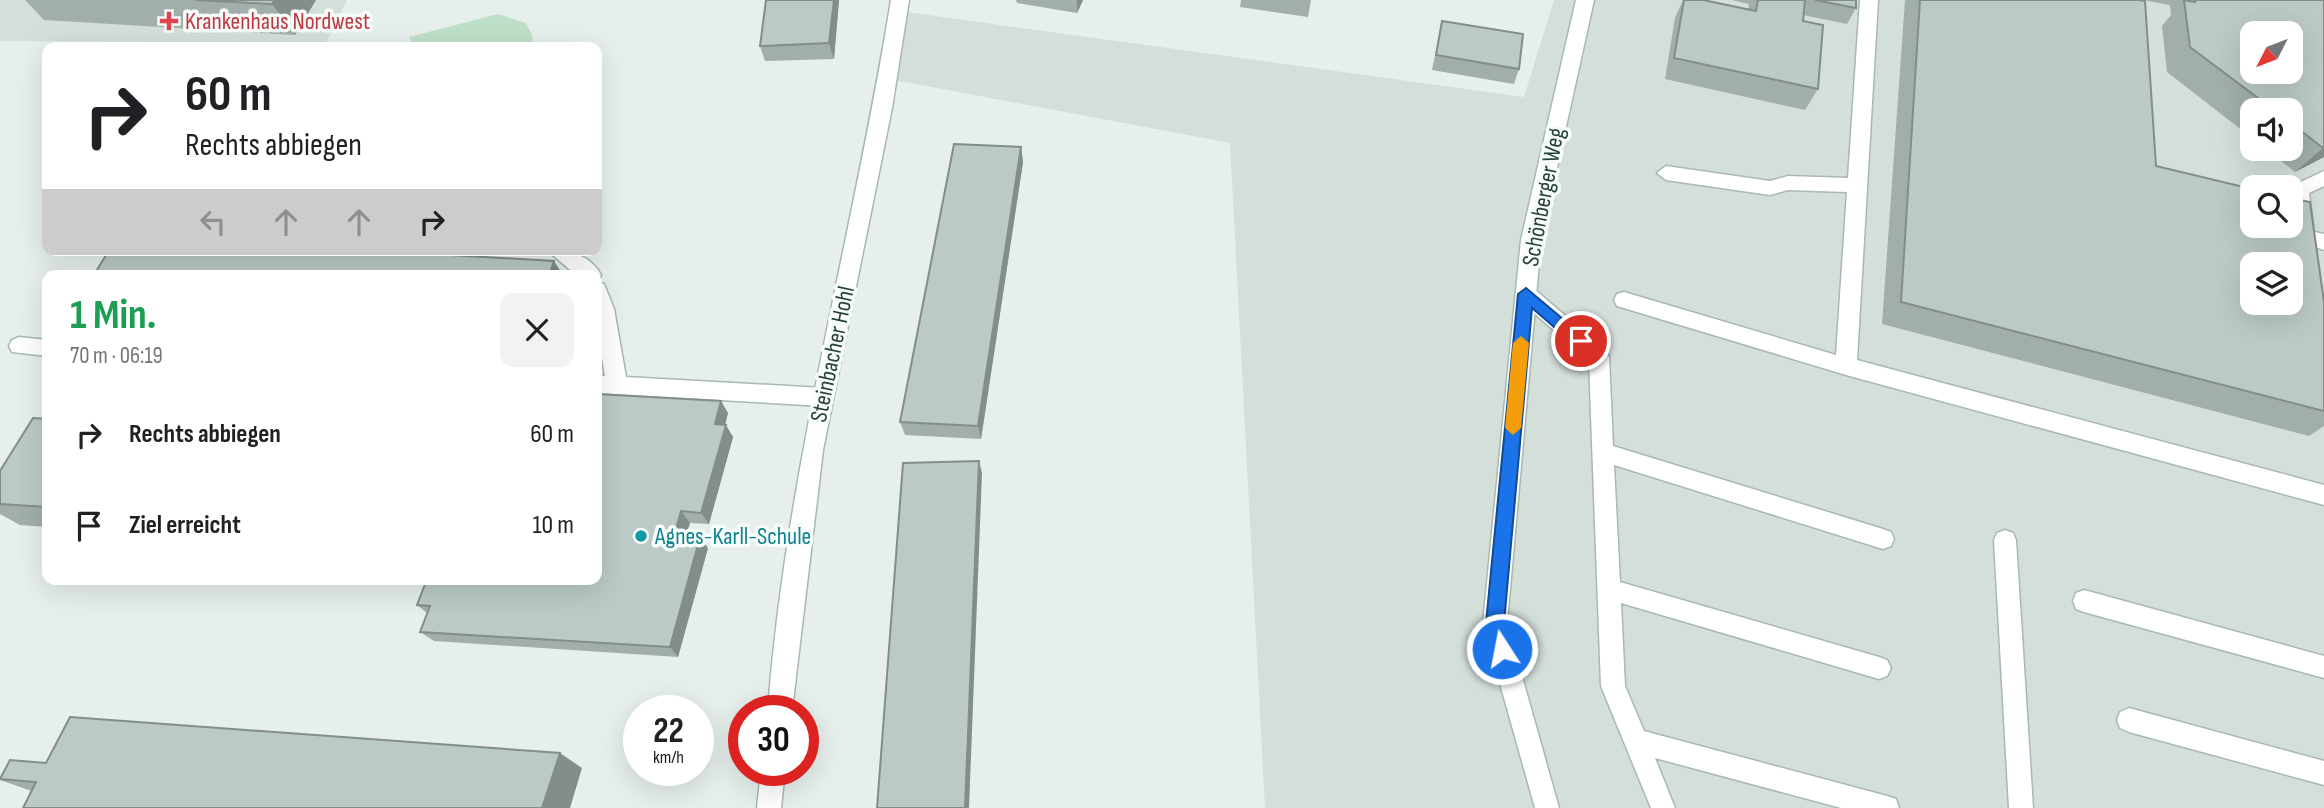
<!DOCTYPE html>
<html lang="de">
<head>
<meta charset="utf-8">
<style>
	:root { --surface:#fff; --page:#f2f2f2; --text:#202124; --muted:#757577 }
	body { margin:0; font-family:"Sofia Sans Condensed",sans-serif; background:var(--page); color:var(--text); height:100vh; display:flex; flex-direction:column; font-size:26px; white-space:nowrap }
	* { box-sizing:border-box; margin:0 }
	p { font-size:23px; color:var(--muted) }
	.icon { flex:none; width:38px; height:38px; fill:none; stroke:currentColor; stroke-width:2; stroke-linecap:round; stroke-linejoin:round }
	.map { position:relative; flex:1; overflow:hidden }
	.side { position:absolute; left:42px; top:270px; width:560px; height:315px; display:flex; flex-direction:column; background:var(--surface); border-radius:14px; box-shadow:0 7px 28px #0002 }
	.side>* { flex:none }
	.hud { position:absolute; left:42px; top:42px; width:560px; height:214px; border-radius:14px; box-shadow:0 7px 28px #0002; background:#fff; color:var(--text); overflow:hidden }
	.needle { width:46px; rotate:228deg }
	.tools { position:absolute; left:2240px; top:21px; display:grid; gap:14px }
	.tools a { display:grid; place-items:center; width:63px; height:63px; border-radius:14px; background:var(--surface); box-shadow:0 7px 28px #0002; font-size:35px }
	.speed { position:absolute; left:623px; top:695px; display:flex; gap:14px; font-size:35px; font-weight:700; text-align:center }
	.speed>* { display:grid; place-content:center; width:91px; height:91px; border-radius:50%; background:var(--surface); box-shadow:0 7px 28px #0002; line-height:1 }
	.speed small { font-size:18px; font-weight:400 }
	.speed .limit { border:10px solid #d22; background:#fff; color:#111 }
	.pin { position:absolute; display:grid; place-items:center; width:60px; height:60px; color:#fff; margin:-30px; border:4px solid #fff; border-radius:50%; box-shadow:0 2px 7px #0007 }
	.me { position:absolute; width:77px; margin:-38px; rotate:349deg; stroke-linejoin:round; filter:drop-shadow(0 0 5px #0008) }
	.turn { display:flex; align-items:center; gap:24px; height:147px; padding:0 28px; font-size:32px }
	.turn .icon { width:91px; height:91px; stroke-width:2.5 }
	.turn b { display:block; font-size:49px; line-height:60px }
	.lanes { display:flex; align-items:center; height:66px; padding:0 28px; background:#0003; justify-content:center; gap:35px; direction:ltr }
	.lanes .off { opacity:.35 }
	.round { display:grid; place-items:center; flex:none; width:74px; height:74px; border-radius:14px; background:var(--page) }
	.head { display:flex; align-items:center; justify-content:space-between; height:119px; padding:0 28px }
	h1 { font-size:42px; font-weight:700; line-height:52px; color:#1e9e55 }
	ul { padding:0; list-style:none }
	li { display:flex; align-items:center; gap:21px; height:91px; padding:0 28px }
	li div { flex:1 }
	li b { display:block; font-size:26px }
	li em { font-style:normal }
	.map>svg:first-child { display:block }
	.built { fill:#d4dfda; fill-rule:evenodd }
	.green { fill:#bfe0c8 }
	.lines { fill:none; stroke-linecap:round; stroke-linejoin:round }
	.lane-casing { stroke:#a8b8b2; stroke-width:3 }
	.street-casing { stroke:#a8b8b2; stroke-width:3 }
	.lane { fill:#fff; fill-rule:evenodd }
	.street { fill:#fff; fill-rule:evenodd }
	.wall { fill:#a1aea9 }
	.shaded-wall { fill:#838d89 }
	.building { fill:#bbcac4; stroke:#838d89; stroke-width:2; fill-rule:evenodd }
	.route { fill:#1a73e8; stroke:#114b97; stroke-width:2 }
	.slow { fill:#f59e0b }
	.health-dot { fill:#e0444e; stroke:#f7fbf9; stroke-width:2.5 }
	.culture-dot { fill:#0f9aa8; stroke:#f7fbf9; stroke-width:2.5 }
	.labels { text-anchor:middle; stroke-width:7; stroke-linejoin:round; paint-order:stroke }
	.health-label { font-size:24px; fill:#be3a42; stroke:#f7fbf9; text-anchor:start }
	.street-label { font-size:24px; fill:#24423a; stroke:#f7fbf9 }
	.culture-label { font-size:24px; fill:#0d838f; stroke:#f7fbf9; text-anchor:start }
</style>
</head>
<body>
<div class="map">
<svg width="2324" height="808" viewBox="0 0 2324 808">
	<rect width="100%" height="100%" fill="#e6efeb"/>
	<path class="built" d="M0,0H347L326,43L0,41Z
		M1554,0H2324V808H1265L1230,143L889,79L906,12L1524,97ZM2252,33H2291V72H2252ZM2252,110H2291V149H2252ZM2252,187H2291V226H2252ZM2252,264H2291V303H2252Z"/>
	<path class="green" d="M498,14L526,23L533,38L530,47H414L409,37Z"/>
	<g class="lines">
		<g class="lane-casing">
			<path id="lane" d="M1860,0H1878L1857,360L2324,485V505L1846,375L1617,306L1614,300L1617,294L1624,292L1836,355L1847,192L1788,190L1770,195L1666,180L1657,173L1666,166L1770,181L1788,176L1848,178Z
				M2324,171V186L2309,193L2313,226L2310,231L2324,234V250L2298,242L2295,237L2298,232L2293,226L2290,187Z
				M547,250C568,250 590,254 601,275L598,281L597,275H576Z
				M597,282L604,284L614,309L626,377L823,388L830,391L833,397L830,403L823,406L597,393V375L605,376L597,326Z
				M1526,286L1533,288L1606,351L1609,357L1613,446L1883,529L1891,532L1894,539L1891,546L1883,549L1614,465L1620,582L1879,657L1887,660L1891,668L1887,676L1879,679L1621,603L1625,686L1644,731L1887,796L1896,799L1899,808H1841L1655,758L1675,808H1651L1601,686L1589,361L1519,300L1516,294L1519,288Z
				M19,337L47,340V356L12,352L9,346L12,340Z
				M2005,530L2013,533L2016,540L2033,808H2009L1994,540L1997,533Z
				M2084,590L2324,656V678L2084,612L2076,609L2073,601L2076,593Z
				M2129,708L2324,761V785L2129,732L2120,728L2117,720L2120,712Z"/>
		</g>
		<g class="street-casing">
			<path id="street" d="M891,0H909L892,108L823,450L792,710H768C786,470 853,237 891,0Z
				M1576,0H1594L1541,240L1507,623L1559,808H1535L1483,623L1521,240Z
				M761,770H785L781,808H757Z"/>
		</g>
		<use href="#lane" class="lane"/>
		<use href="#street" class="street"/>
	</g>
	<path class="wall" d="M25,0H316L295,35L44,20Z
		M839,0L834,59L765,61L760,46Z
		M1016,0H1083L1077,13L1017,3Z
		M1241,0H1311L1308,17L1240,7Z
		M1683,0H1703L1748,10L1749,4L1732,0H1856V8L1847,24L1803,15V21L1818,89L1805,110L1665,79L1675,18Z
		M1905,0H2139L2156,166L2324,302V426L2309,436L1882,324Z
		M2143,0H2324V157L2295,172L2266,149H2291V110H2252V138L2167,72L2162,26L2171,15L2170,5Z
		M1442,21L1519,69L1514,84L1432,70Z
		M1021,147L1023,162L981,439L905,435L900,422Z
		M728,413L725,425L733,437L709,524L690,523L685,537L708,548L678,657L434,641L420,632L427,613L417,605Z
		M47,419V527L20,525L0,514V471Z
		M582,768L32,791L0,780Z"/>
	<path class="shaded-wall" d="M275,0H316L295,35L272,4Z
		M834,0H839L834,59L829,43Z
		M1077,0H1083L1077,13Z
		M1021,147L1023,162L981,439L978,426Z
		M2324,147V157L2295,172L2323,148Z
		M554,261L563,275H549Z
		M721,401L728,413L722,436L715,424Z
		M726,425L733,437L709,524L701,513Z
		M979,461L982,473L969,808H965Z
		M681,511L690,523L682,547L674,536Z
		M700,537L708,548L678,657L670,647Z
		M560,753L582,768L570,808H542Z"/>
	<path class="building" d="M195,0H275L272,4Z
		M766,0H834L829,43L760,46Z
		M1684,0H1703L1756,11L1758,0H1805L1803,21L1823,25L1818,89L1674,58Z
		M1815,0H1856V8Z
		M1920,0H2139L2145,1L2156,166L2252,189V226H2291V198L2310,202L2324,302V411L1901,302ZM2252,264H2291V303H2252Z
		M2184,0L2195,2V0H2324V147L2323,148L2291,123V110H2274L2190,47ZM2252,33H2291V72H2252Z
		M1442,21L1523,34L1519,69L1436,55Z
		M954,144L1021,147L978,426L900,422Z
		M109,250H364L554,261L549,275H94Z
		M597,394L721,401L715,424L726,425L701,513L681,511L674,536L700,537L670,647L420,632L430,606L417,605L427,579H597Z
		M33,418L47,419V507L0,504V471Z
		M979,461L965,808H877L903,463Z
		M70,717L560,753L542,808H23L36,782L0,779L10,760L46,763Z"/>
	<path class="route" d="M1526,288L1589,341L1586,345H1575L1532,308L1504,623L1511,649L1509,655L1502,658L1496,655L1486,623L1518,294Z"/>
	<path class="slow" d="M1521,336L1529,343L1521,428L1513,435L1505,428L1513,343Z"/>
	<path class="health-dot" d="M165.5 10.5h7v7h7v7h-7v7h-7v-7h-7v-7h7z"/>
	<circle class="culture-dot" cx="641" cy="536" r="7"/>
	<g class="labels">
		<g class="health-label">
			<text x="185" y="29">Krankenhaus Nordwest</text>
		</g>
		<g class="street-label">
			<text transform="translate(1543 197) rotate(-79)" y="8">Schönberger Weg</text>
			<text transform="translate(832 354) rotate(-78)" y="8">Steinbacher Hohl</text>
		</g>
		<g class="culture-label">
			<text x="655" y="544">Agnes-Karll-Schule</text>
		</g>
	</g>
</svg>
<div class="tools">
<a><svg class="needle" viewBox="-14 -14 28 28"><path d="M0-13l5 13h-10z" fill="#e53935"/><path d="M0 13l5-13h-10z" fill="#757577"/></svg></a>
<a><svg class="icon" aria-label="sound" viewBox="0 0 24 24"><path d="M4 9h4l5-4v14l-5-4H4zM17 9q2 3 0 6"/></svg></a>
<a><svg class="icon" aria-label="search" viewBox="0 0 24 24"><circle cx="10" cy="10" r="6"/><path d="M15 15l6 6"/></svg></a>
<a><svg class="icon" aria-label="layers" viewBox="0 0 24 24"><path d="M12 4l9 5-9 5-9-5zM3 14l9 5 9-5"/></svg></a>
</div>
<div class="speed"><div>22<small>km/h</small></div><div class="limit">30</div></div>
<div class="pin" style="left:1581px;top:341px;background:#d93025"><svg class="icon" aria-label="arrive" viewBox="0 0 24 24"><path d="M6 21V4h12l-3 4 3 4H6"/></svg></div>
<svg class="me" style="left:1502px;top:649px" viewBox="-20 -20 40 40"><circle r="17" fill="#1a73e8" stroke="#fff" stroke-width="3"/><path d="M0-11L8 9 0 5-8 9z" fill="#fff"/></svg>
<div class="hud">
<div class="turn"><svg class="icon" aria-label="right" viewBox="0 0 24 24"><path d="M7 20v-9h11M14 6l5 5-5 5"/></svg><div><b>60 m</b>Rechts abbiegen</div></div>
<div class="lanes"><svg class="icon off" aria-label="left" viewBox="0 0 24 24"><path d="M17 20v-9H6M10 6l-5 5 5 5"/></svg><svg class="icon off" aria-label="ahead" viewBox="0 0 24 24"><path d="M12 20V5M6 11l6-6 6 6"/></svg><svg class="icon off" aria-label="ahead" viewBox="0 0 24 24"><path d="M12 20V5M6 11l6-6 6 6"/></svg><svg class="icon" aria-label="right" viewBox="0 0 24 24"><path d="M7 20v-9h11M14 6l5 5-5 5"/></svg></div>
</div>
<section class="side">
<div class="head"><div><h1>1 Min.</h1><p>70 m · 06:19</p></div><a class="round"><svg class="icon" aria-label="close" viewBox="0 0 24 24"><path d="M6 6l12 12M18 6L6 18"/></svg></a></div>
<ul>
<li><svg class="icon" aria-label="right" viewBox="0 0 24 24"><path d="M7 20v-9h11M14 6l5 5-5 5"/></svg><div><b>Rechts abbiegen</b></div><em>60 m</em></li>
<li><svg class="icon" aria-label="arrive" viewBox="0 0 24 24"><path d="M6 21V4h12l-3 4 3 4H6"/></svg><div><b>Ziel erreicht</b></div><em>10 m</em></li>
</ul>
</section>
</div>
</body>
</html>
